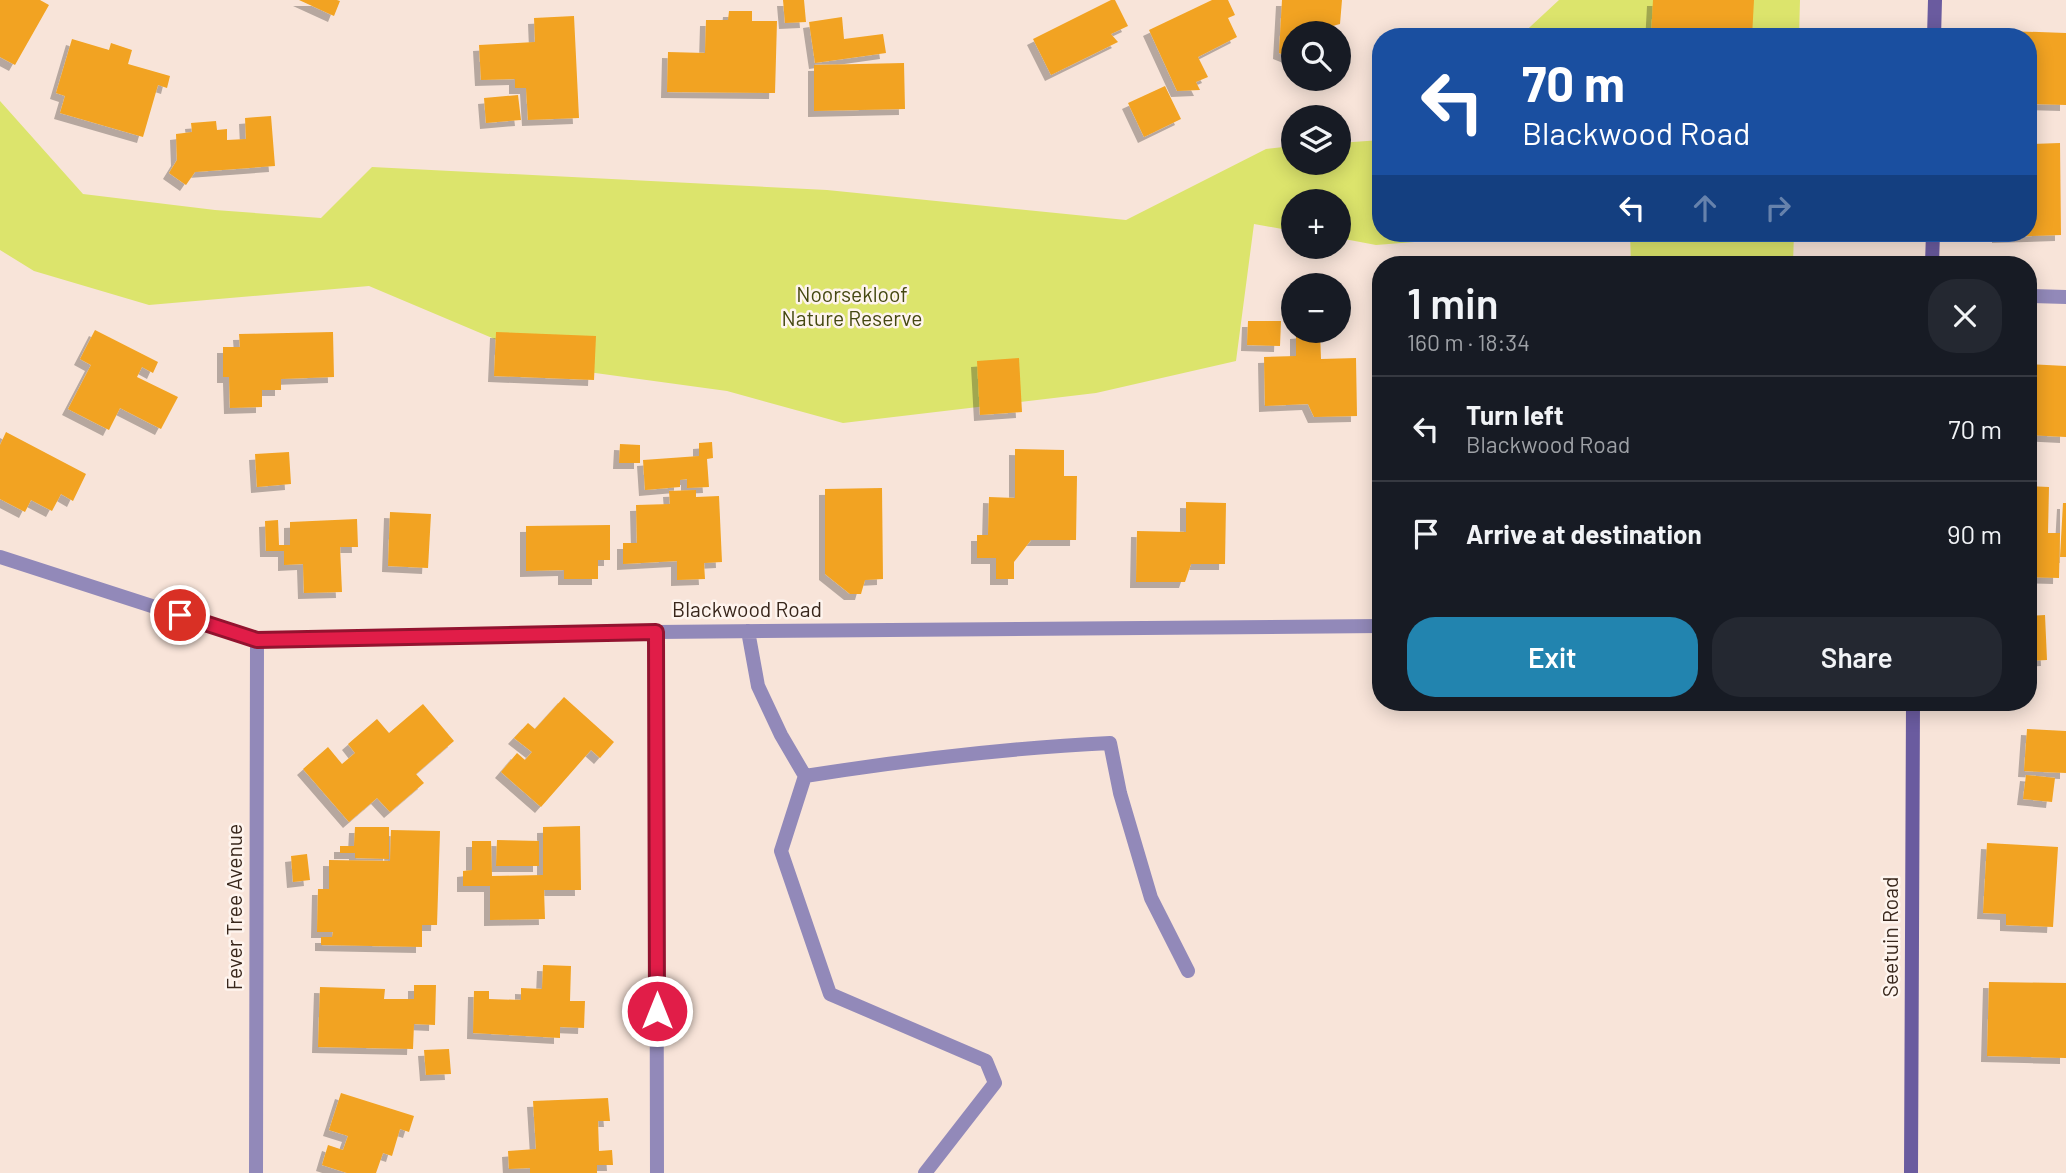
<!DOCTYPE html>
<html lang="en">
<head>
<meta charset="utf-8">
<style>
	:root { --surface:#171b24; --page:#242831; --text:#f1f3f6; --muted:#9ea1a6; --line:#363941; --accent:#2284af }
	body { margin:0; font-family:Barlow,sans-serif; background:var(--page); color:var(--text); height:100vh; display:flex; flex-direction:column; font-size:26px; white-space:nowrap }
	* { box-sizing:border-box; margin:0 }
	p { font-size:23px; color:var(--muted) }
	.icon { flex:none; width:38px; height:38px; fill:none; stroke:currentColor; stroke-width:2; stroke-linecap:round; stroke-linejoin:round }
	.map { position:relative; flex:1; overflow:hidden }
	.panel { position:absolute; left:1372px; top:256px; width:665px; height:455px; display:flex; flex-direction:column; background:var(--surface); border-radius:28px; box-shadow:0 4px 18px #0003 }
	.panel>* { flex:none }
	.guide { position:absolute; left:1372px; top:28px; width:665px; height:214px; border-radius:28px; box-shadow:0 4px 18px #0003; background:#1a4fa0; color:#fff; overflow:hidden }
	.fabs { position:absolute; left:1281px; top:21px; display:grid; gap:14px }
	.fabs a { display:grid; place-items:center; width:70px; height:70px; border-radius:50%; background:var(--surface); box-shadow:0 4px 18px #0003; font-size:35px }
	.pin { position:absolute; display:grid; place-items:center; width:60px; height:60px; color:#fff; margin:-30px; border:4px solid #fff; border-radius:50%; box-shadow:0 2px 7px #0007 }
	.me { position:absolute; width:77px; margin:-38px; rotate:0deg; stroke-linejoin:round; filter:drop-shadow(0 0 5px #0008) }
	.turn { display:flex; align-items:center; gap:24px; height:147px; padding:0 35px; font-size:32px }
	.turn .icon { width:91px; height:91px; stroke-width:2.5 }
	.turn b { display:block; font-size:49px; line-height:60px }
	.lanes { display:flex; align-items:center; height:66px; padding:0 35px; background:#0003; justify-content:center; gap:35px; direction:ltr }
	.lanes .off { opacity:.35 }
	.round { display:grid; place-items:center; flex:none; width:74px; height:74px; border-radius:28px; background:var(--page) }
	.head { display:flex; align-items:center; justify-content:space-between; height:119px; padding:0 35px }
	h1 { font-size:42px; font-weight:600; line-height:52px }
	.action { display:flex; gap:14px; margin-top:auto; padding:14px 35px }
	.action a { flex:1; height:80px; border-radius:28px; background:var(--accent); color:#fff; font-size:28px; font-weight:600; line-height:80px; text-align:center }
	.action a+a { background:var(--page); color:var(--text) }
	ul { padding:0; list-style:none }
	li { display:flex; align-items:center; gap:21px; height:105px; padding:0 35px; border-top:2px solid var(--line) }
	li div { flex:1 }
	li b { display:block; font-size:26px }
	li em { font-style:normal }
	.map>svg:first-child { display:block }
	.green { fill:#dce46c }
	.building { fill:#f2a322; filter:url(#shadow) }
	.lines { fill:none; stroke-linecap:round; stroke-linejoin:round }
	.street { stroke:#9289b9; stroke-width:14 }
	.secondary { stroke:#6a5b9f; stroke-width:14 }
	.route-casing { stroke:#92132f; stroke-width:18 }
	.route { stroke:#e11d48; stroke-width:12 }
	.labels { text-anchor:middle; stroke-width:5; stroke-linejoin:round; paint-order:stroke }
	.park-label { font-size:21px; fill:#454811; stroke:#fef4ee }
	.street-label { font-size:21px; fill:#38261b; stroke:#fef4ee }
</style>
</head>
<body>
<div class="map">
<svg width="2066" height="1173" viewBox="0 0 2066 1173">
	<defs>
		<filter id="shadow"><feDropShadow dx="-6" dy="6" stdDeviation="0" flood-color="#0004"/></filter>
	</defs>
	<rect width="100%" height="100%" fill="#f8e4d9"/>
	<path class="green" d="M1559,0H1800L1799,37H1519Z
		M0,101L83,194L215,210L321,218L372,167L827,190L1126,220L1266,149L1293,146V163H1339V143L1381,140V233H1529L1376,245L1339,238V201H1293V231L1254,224L1236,361L1096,393L843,423L727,391L566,369L369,286L149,305L34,271L0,250Z
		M1630,233H1794L1793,264H1631Z"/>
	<path class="building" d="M0,0H40L49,5L15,65L0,57Z
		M299,0H337L340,1L334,16Z
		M783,0H804L806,22L785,23Z
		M1111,0H1115L1128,26L1111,34L1118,42L1051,75L1033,39Z
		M1212,0H1228L1235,15L1228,18L1237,37L1198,57L1208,77L1196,82L1200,90L1177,91L1149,30Z
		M1282,0H1342L1340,24L1325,28L1327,33H1293V52L1289,57L1279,53Z
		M1653,0H1754L1752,37H1651Z
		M729,11H752V21H777L775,93L667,92L668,52L705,53L706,20H728Z
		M574,16L579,118L528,120L526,88H515V79L481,80L479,45L535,42L534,18Z
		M842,17L844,39L883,34L886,53L815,63L809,22Z
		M2007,31L2066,33V105L2028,104V37H2007Z
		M72,39L109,50L111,43L132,50L128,64L170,76L167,88L158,85L143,137L60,113L65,96L56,93Z
		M904,63L905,109L814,111V65Z
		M1165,86L1181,119L1144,137L1128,103Z
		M518,95L521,120L486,123L484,98Z
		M271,116L275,166L195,172L186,185L169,173L177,160L176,134L192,132L191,123L216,121L217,130L227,129V140L246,139L245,118Z
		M2060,143L2061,235L1998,237V233H2028V144Z
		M1248,321H1281L1280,346L1247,345Z
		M95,330L158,362L153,373L142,367L137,377L178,397L161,429L120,408L109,430L68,409L91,365L80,359Z
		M1320,331L1321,359L1356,358L1357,416L1314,417L1308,404L1265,406L1264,357L1296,356V333Z
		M333,332L334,377L281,379V390H262V407L230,408L229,377H223V347H240L239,334Z
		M496,332L596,336L594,380L494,376Z
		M1019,358L1022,412L980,415L977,361Z
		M2028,364L2066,366V437L2028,435Z
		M6,432L86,474L73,501L61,494L52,511L31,500L25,512L0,499V445Z
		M712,442L713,458L707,459L709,487L687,488V479L680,480V487L645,490L643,460L699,456V443Z
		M620,444L640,445V463H619Z
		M1015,449L1064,450V476H1077L1076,540H1031L1014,562V579H996V558H977V535H988L989,497L1015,498Z
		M289,452L291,484L257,487L255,454Z
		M2028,486L2049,487L2048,533H2060L2059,578L2028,577Z
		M882,488L883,579L865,580L861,594H850L825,574V489Z
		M696,490V497L719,496L722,562L704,563L705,579L677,580V561L623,564V543H637L636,505L670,504L669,491Z
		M1186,502L1226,503L1225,564H1191L1185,582H1136L1137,531L1186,532Z
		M2063,503H2066V557H2060Z
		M390,512L431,514L428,568L388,566Z
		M357,519L358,547H340L342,592L304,593L303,564L284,565V551H266L265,521L278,520L279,545H290V522Z
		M610,525V560H598V579H564V570L526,571V526Z
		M2045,615L2047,660L2028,661V616Z
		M564,697L614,742L600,758L591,750L541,807L501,772L517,753L525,760L532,752L514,738L528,723L535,729Z
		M423,704L454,741L416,774L424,783L390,812L377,798L349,822L303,769L328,747L342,764L355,753L348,744L377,719L389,733Z
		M2027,729L2066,731V773L2024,771Z
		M2026,775L2055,778L2052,802L2023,799Z
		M580,826L581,890H544L545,919L490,920V886H463V871L472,870V841H491L492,876L543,875V827Z
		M355,827H389V859L355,858V853H340V846H354Z
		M391,830L440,831L437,925H422V947L321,945V937H332L333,932H317L318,889H329V860L390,861Z
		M497,840L539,841V866H496Z
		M1987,843L2058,847L2053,927L2006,925V914L1983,913Z
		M307,854L310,880L293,882L291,856Z
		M543,965L571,966L570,1001H585L584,1028L560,1027V1038L473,1033L474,991H489V999L521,1000V988L542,989Z
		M1989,982L2066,983V1058L1987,1056Z
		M414,985H436L435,1025L414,1024L413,1049L318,1047L320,987L385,989L384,999H414Z
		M449,1049L451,1074L426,1075L424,1050Z
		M341,1093L414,1116L409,1132L400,1129L392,1156L383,1153L376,1173H347L322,1165L328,1145L343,1150L348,1136L329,1130Z
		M608,1098L610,1121H598L599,1151L612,1150L613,1165H597V1173H530V1168L509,1169L508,1151L536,1149L533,1101Z"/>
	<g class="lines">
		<path class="street" d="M2028,296L2066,297
			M0,557L257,640L656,632L1381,626
			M748,631L758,686L781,735L805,776
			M656,632L657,1173
			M256,1173L257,640
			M925,1173L995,1083L986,1061L830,994L781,851L805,776C907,760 1007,748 1110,743L1120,793L1151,898L1188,971"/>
		<path class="secondary" d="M1934,37L1935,0
			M1932,264L1933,233
			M1911,1173L1913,702"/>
	</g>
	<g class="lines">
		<g class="route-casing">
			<path id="route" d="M180,615L257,640L656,632L657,1011"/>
		</g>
		<use href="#route" class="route"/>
	</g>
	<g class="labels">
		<g class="park-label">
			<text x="852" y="302">Noorsekloof<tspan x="852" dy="24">Nature Reserve</tspan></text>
		</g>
		<g class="street-label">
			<text x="747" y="617">Blackwood Road</text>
			<text transform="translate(235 907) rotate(-90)" y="7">Fever Tree Avenue</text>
			<text transform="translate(1891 937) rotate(-90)" y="7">Seetuin Road</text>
		</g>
	</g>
</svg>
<div class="fabs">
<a><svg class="icon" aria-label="search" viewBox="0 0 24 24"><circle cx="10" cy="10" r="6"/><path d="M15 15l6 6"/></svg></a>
<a><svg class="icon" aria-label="layers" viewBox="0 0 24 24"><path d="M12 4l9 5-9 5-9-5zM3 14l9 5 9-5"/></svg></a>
<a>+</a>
<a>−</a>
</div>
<div class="pin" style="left:180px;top:615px;background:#d93025"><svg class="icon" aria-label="arrive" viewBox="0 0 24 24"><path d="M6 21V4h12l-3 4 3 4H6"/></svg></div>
<svg class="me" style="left:657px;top:1011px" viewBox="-20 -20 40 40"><circle r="17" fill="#e11d48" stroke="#fff" stroke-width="3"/><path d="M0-11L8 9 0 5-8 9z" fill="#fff"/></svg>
<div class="guide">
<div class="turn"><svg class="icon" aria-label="left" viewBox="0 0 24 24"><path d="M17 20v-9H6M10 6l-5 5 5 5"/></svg><div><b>70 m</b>Blackwood Road</div></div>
<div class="lanes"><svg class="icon" aria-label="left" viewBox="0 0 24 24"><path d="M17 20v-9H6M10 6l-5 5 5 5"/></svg><svg class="icon off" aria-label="ahead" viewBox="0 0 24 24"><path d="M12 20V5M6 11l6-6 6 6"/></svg><svg class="icon off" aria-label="right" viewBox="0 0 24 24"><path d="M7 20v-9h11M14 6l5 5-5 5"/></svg></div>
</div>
<section class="panel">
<div class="head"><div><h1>1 min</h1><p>160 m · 18:34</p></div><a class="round"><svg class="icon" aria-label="close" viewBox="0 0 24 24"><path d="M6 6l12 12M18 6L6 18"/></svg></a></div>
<ul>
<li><svg class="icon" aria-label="left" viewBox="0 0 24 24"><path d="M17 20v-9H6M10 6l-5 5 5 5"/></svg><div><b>Turn left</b><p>Blackwood Road</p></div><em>70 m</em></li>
<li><svg class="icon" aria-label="arrive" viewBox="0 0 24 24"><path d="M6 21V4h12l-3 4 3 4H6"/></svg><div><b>Arrive at destination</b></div><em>90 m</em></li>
</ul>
<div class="action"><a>Exit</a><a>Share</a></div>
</section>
</div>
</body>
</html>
